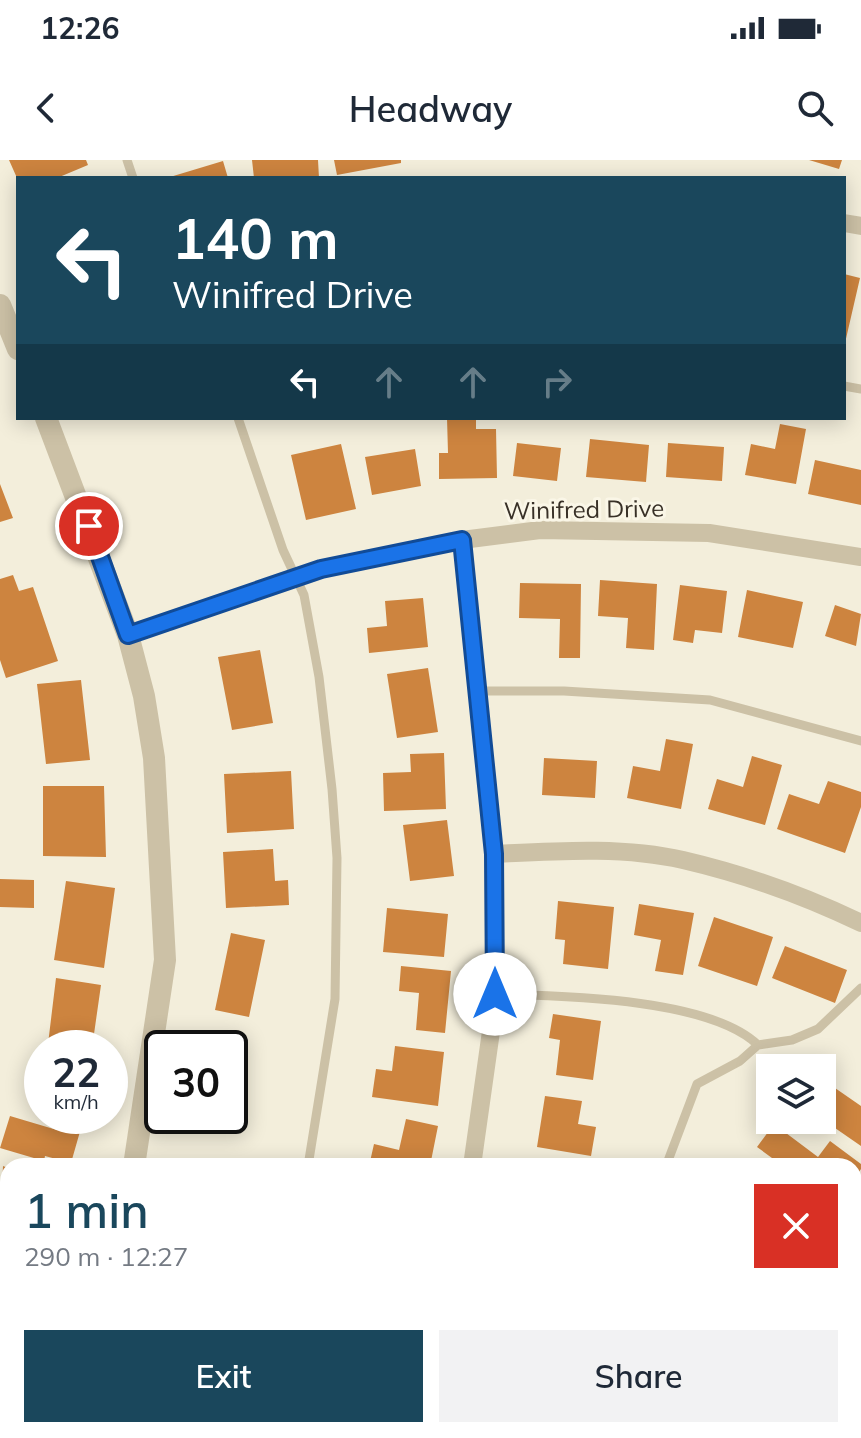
<!DOCTYPE html>
<html lang="en">
<head>
<meta charset="utf-8">
<style>
	:root { --surface:#fff; --page:#f2f2f3; --text:#1f2937; --muted:#747a83; --accent:#1a475c }
	body { margin:0; font-family:Mulish,sans-serif; background:var(--page); color:var(--text); height:100vh; display:flex; flex-direction:column; font-size:30px; white-space:nowrap }
	* { box-sizing:border-box; margin:0 }
	p { font-size:26px; color:var(--muted) }
	.icon { flex:none; width:44px; height:44px; fill:none; stroke:currentColor; stroke-width:2; stroke-linecap:round; stroke-linejoin:round }
	.map { position:relative; flex:1; overflow:hidden }
	.side { position:absolute; left:0px; top:998px; width:862px; height:280px; display:flex; flex-direction:column; background:var(--surface); border-radius:24px 24px 0 0; box-shadow:0 4px 20px #0003 }
	.side>* { flex:none }
	.top-card { position:absolute; left:16px; top:16px; width:830px; height:244px; border-radius:0px; box-shadow:0 4px 20px #0003; background:#1a475c; color:#fff; overflow:hidden }
	.fabs { position:absolute; left:756px; top:894px; display:grid; gap:16px }
	.fabs a { display:grid; place-items:center; width:80px; height:80px; border-radius:0px; background:var(--surface); box-shadow:0 4px 20px #0003; font-size:40px }
	.speed { position:absolute; left:24px; top:870px; display:flex; gap:16px; font-size:40px; font-weight:700; text-align:center }
	.speed>* { display:grid; place-content:center; width:104px; height:104px; border-radius:50%; background:var(--surface); box-shadow:0 4px 20px #0003; line-height:1 }
	.speed small { font-size:20px; font-weight:400 }
	.speed .limit { border:4px solid #111; border-radius:12px; background:#fff; color:#111 }
	.pin { position:absolute; display:grid; place-items:center; width:68px; height:68px; color:#fff; margin:-34px; border:4px solid #fff; border-radius:50%; box-shadow:0 2px 8px #0007 }
	.me { position:absolute; width:88px; margin:-44px; rotate:0deg; stroke-linejoin:round; filter:drop-shadow(0 0 6px #0008) }
	.turn { display:flex; align-items:center; gap:28px; height:168px; padding:0 24px; font-size:36px }
	.turn .icon { width:104px; height:104px; stroke-width:2.5 }
	.turn b { display:block; font-size:56px; line-height:68px }
	.lanes { display:flex; align-items:center; height:76px; padding:0 24px; background:#0003; justify-content:center; gap:40px; direction:ltr }
	.lanes .off { opacity:.35 }
	.round { display:grid; place-items:center; flex:none; width:84px; height:84px; border-radius:0px; background:var(--page) }
	.headline { display:flex; align-items:center; justify-content:space-between; height:136px; padding:0 24px }
	h1 { font-size:48px; font-weight:600; line-height:60px; color:var(--accent) }
	.button { display:flex; gap:16px; margin-top:auto; padding:16px 24px }
	.button a { flex:1; height:92px; border-radius:0px; background:var(--accent); color:#fff; font-size:32px; font-weight:600; line-height:92px; text-align:center }
	.button a+a { background:var(--page); color:var(--text) }
	.status { display:flex; justify-content:space-between; align-items:center; height:56px; padding:0 40px; background:var(--surface); direction:ltr }
	.status svg { height:22px; fill:currentColor }
	header { display:flex; justify-content:space-between; align-items:center; height:104px; padding:0 24px; background:var(--surface); font-size:36px; font-weight:600 }
	.map>svg:first-child { display:block }
	.building { fill:#cd843f }
	.lines { fill:none; stroke-linecap:round; stroke-linejoin:round }
	.service { stroke:#ccc1a6; stroke-width:9 }
	.minor { stroke:#ccc1a6; stroke-width:18 }
	.tertiary { stroke:#ccc1a6; stroke-width:22 }
	.route-casing { stroke:#114b97; stroke-width:20 }
	.route { stroke:#1a73e8; stroke-width:14 }
	.labels { text-anchor:middle; stroke-width:6; stroke-linejoin:round; paint-order:stroke }
	.street-label { font-size:24px; fill:#383027; stroke:#faf6e7 }
</style>
</head>
<body>
<div class="status"><b>12:26</b><svg viewBox="0 0 49 12"><path d="M0 12V9h3v3zM5 12V6h3v6zM10 12V3h3v9zM15 12V0h3v12zM26 1h20v11H26zM47 4h2v5h-2z"/></svg></div>
<header><svg class="icon" aria-label="back" viewBox="0 0 24 24"><path d="M15 5l-7 7 7 7"/></svg>Headway<svg class="icon" aria-label="search" viewBox="0 0 24 24"><circle cx="10" cy="10" r="6"/><path d="M15 15l6 6"/></svg></header>
<div class="map">
<svg width="861" height="1278" viewBox="0 0 861 1278">
	<rect width="100%" height="100%" fill="#f3eedb"/>
	<path class="building" d="M9,0H86L88,5L57,18H17Z
		M252,0H318L319,18H254Z
		M334,0H401V3L337,15Z
		M809,0H842L839,9Z
		M223,1L228,18H171L170,17Z
		M844,114L860,118L845,183H844Z
		M447,258H476V269H496L497,318L439,319V293H448Z
		M780,264L806,269L796,324L745,315L751,284L775,289Z
		M590,279L649,285L646,322L586,317Z
		M517,283L561,288L557,321L513,316Z
		M668,283L724,287L722,321L666,317Z
		M341,284L356,349L306,360L291,295Z
		M415,289L421,326L372,335L365,297Z
		M815,300L861,310V345L808,334Z
		M0,324L13,358L0,362Z
		M13,415L19,431L33,427L58,501L6,518L0,500V419Z
		M600,420L657,424L654,490L626,488L628,458L598,456Z
		M520,423L581,424L580,498H559L560,459L519,458Z
		M680,425L727,431L722,473L695,470L693,483L673,480Z
		M747,430L803,442L793,488L738,477Z
		M423,438L428,487L369,493L367,468L387,466L385,441Z
		M835,445L861,454L856,486L825,476Z
		M260,490L273,563L232,570L218,497Z
		M428,508L438,572L397,578L387,514Z
		M81,520L90,600L46,604L37,524Z
		M666,579L693,584L681,649L627,638L633,606L660,611Z
		M444,593L446,649L384,651L383,613L411,612L410,594Z
		M752,596L782,605L765,665L708,649L717,619L743,627Z
		M544,598L597,601L595,638L542,635Z
		M291,611L294,669L227,673L224,614Z
		M828,621L861,632V647L845,693L777,669L789,634L819,644Z
		M43,626H104L106,697L43,696Z
		M447,660L454,716L410,721L403,665Z
		M273,689L275,721L288,720L289,745L226,748L223,692Z
		M0,719L34,720V748L0,747Z
		M66,721L115,728L104,808L54,800Z
		M558,741L614,747L608,809L563,804L565,780L555,779Z
		M639,744L694,753L683,815L655,811L661,780L634,775Z
		M387,748L448,754L444,797L383,792Z
		M714,757L773,777L757,826L698,806Z
		M231,773L265,780L249,857L215,850Z
		M785,786L847,810L835,843L772,818Z
		M401,806L451,811L445,873L416,870L419,833L399,831Z
		M56,818L101,825L92,888L48,884Z
		M553,854L601,861L593,920L556,915L560,880L549,878Z
		M395,886L444,892L438,946L372,937L376,909L392,911Z
		M835,928L861,946V986L822,959V946Z
		M545,936L582,941L578,964L596,967L591,996L537,987Z
		M10,956L57,970L59,962L81,968L71,1003L45,996L44,1001L0,988Z
		M406,959L438,966L430,1006H369L374,984L399,990Z
		M774,964L818,997L830,981L861,1004V1009L854,1019V1006H783L757,987Z
		M3,1006L8,1008V1078L0,1075Z
		M0,1122L8,1124V1233L1,1258Z
		M854,1239L861,1242V1278H830L833,1270H854Z
		M303,1270H356L354,1278H301Z
		M471,1270H512L509,1278H481L470,1274Z
		M648,1270L679,1276L681,1270H711L708,1278H645Z"/>
	<g class="lines">
		<path class="service" d="M127,0L133,18
			M844,226L861,229
			M238,258L283,390L304,435L319,517L332,629L337,698L335,839L308,1006
			M480,531H564L710,540L861,581
			M495,834C563,836 709,838 758,885
			M666,1006L697,924L740,901L758,885L792,880L818,869L861,828
			M234,1278L237,1270
			M579,1278L582,1270"/>
		<path class="minor" d="M844,63L861,66
			M462,380L494,694L495,843L472,1006
			M128,475L321,409L462,380L540,370L709,373L861,397
			M494,694C555,691 623,686 683,700C743,714 805,736 861,763
			M854,1106L861,1093
			M403,1278L405,1270
			M763,1278L767,1270"/>
		<path class="tertiary" d="M0,145L18,189
			M46,258L128,475L144,536L154,598L165,800L134,1006
			M52,1278L55,1270"/>
	</g>
	<g class="lines">
		<g class="route-casing">
			<path id="route" d="M89,366L128,475L321,409L462,380L494,694L495,834"/>
		</g>
		<use href="#route" class="route"/>
	</g>
	<g class="labels">
		<g class="street-label">
			<text transform="translate(584 350) rotate(-1)" y="8">Winifred Drive</text>
		</g>
	</g>
</svg>
<div class="fabs">
<a><svg class="icon" aria-label="layers" viewBox="0 0 24 24"><path d="M12 4l9 5-9 5-9-5zM3 14l9 5 9-5"/></svg></a>
</div>
<div class="speed"><div>22<small>km/h</small></div><div class="limit">30</div></div>
<div class="pin" style="left:89px;top:366px;background:#d93025"><svg class="icon" aria-label="arrive" viewBox="0 0 24 24"><path d="M6 21V4h12l-3 4 3 4H6"/></svg></div>
<svg class="me" style="left:495px;top:834px" viewBox="-20 -20 40 40"><circle r="19" fill="#fff"/><path d="M0-13L10 11 0 6-10 11z" fill="#1a73e8"/></svg>
<div class="top-card">
<div class="turn"><svg class="icon" aria-label="left" viewBox="0 0 24 24"><path d="M17 20v-9H6M10 6l-5 5 5 5"/></svg><div><b>140 m</b>Winifred Drive</div></div>
<div class="lanes"><svg class="icon" aria-label="left" viewBox="0 0 24 24"><path d="M17 20v-9H6M10 6l-5 5 5 5"/></svg><svg class="icon off" aria-label="ahead" viewBox="0 0 24 24"><path d="M12 20V5M6 11l6-6 6 6"/></svg><svg class="icon off" aria-label="ahead" viewBox="0 0 24 24"><path d="M12 20V5M6 11l6-6 6 6"/></svg><svg class="icon off" aria-label="right" viewBox="0 0 24 24"><path d="M7 20v-9h11M14 6l5 5-5 5"/></svg></div>
</div>
<section class="side">
<div class="headline"><div><h1>1 min</h1><p>290 m · 12:27</p></div><a class="round" style="background:#d93025;color:#fff"><svg class="icon" aria-label="close" viewBox="0 0 24 24"><path d="M6 6l12 12M18 6L6 18"/></svg></a></div>
<div class="button"><a>Exit</a><a>Share</a></div>
</section>
</div>
</body>
</html>
